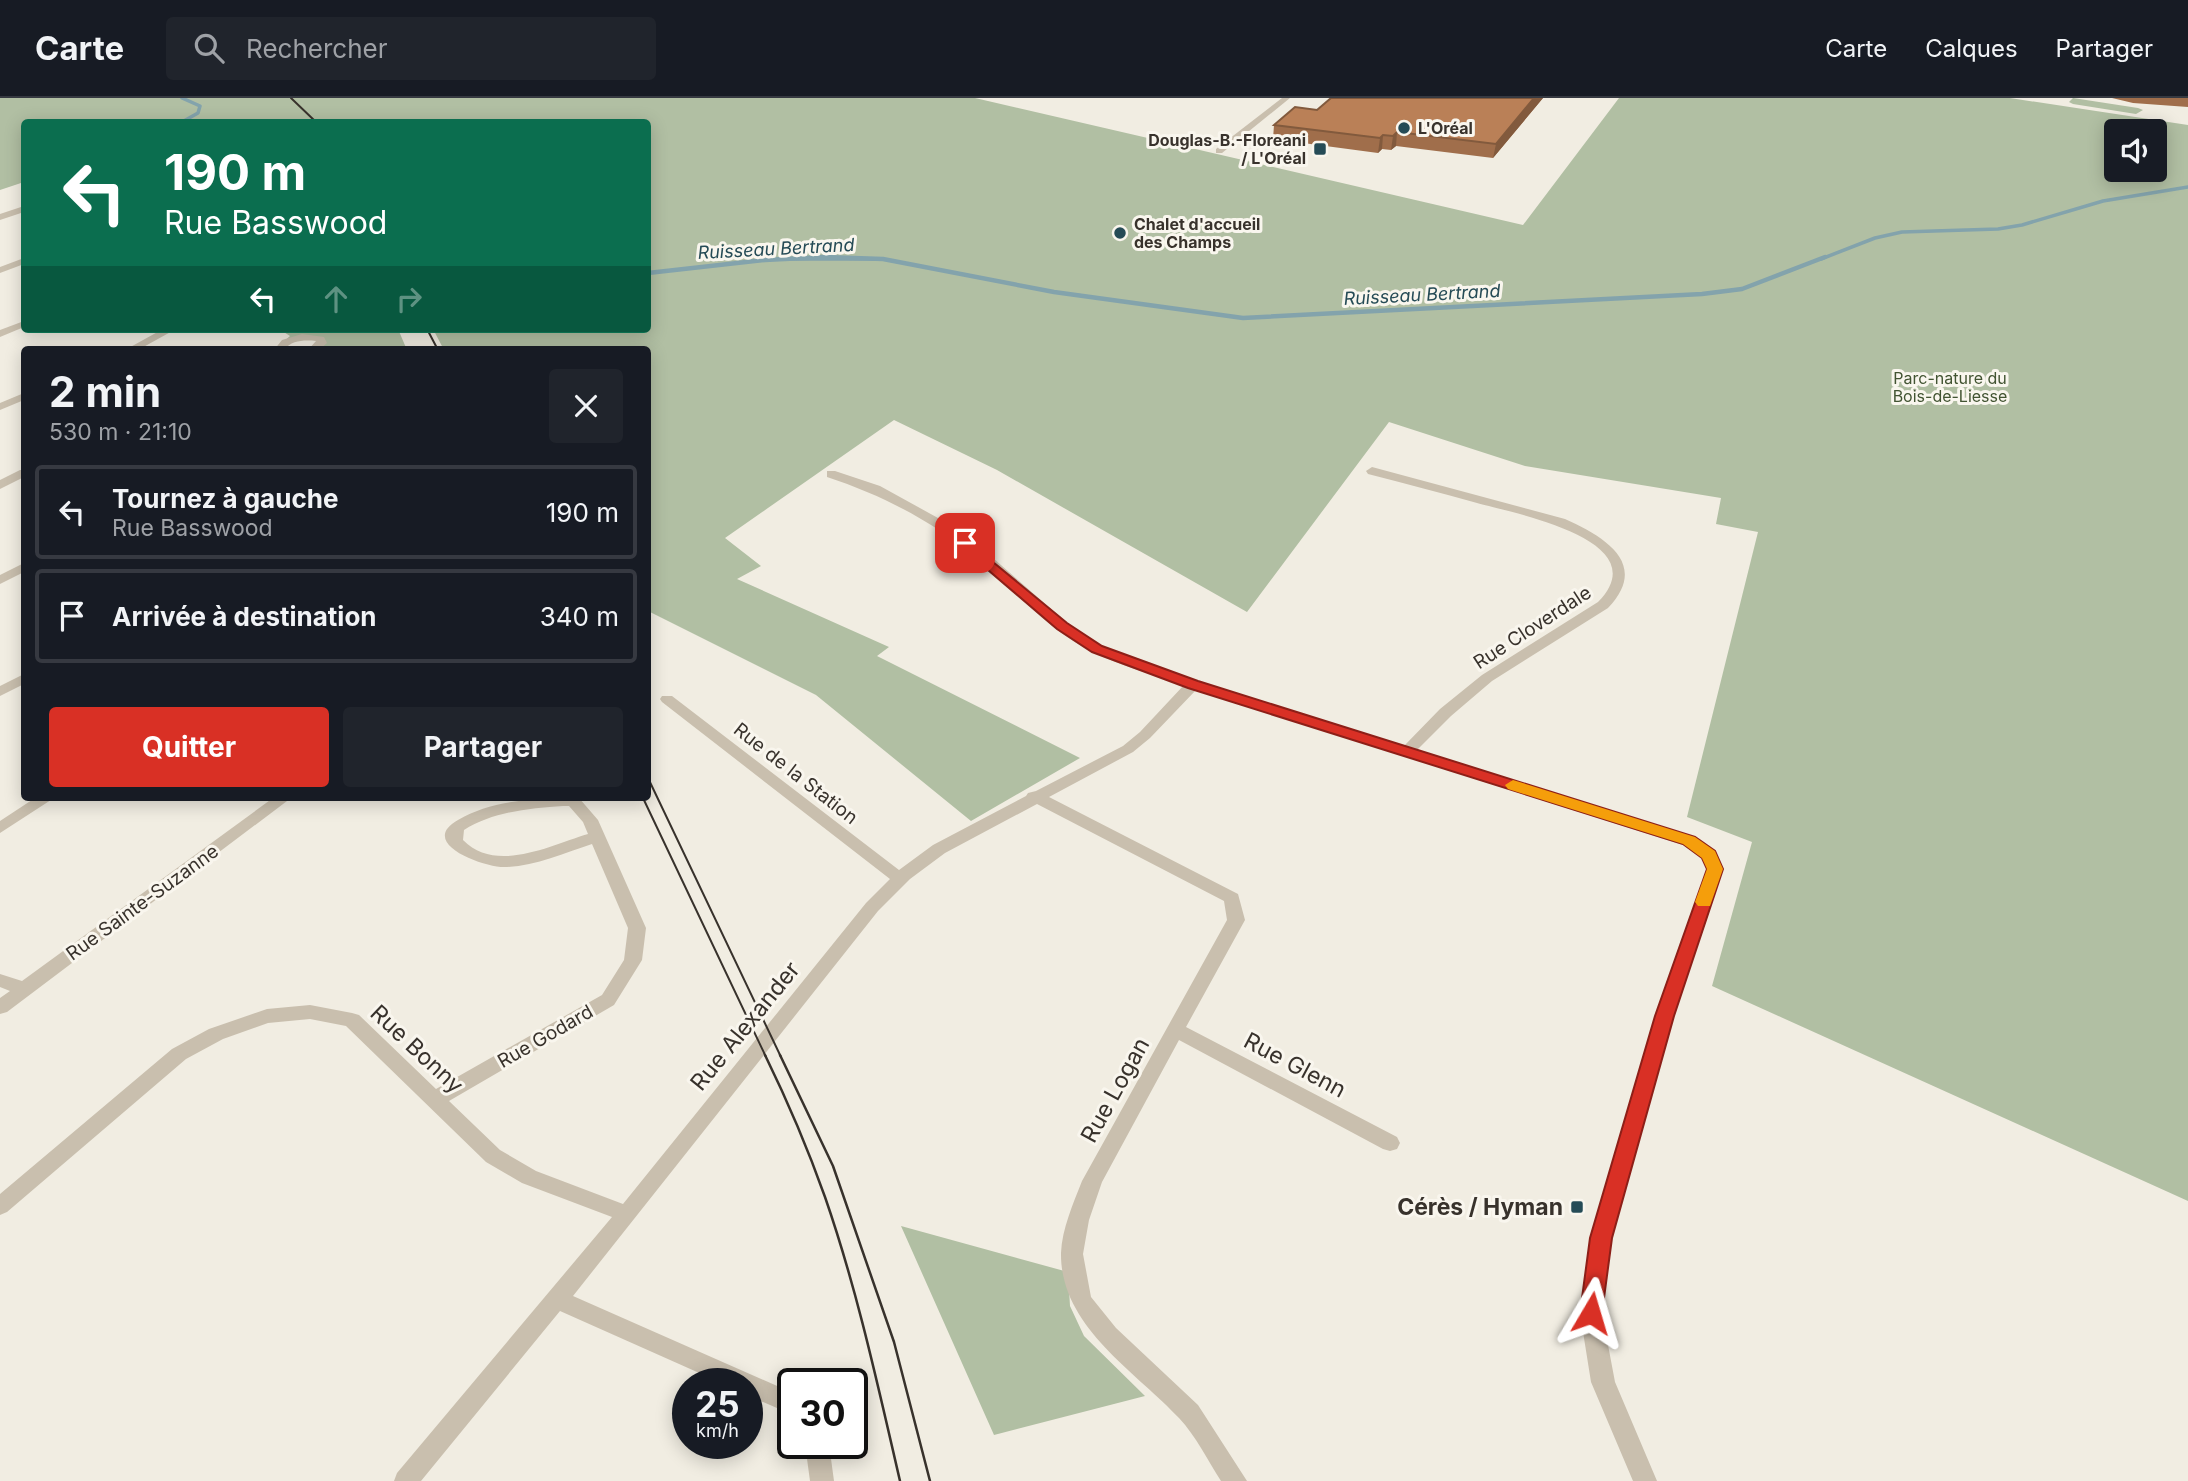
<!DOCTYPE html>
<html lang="fr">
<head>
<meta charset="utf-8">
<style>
	:root { --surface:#171b24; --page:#20242c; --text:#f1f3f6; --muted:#9ea1a6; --line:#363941; --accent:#d93025 }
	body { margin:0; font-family:Inter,sans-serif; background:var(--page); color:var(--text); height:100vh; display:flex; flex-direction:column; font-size:26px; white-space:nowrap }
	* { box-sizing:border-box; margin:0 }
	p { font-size:23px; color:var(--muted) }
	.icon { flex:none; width:38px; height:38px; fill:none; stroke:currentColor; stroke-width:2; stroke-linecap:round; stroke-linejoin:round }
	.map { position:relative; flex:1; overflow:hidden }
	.details { position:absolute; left:21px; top:248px; width:630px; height:455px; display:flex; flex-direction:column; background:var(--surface); border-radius:7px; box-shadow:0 4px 18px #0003 }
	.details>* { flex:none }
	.guide { position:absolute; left:21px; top:21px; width:630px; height:214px; border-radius:7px; box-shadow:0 4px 18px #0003; background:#0b6e4f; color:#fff; overflow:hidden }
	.buttons { position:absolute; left:2104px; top:21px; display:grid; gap:14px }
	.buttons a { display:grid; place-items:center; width:63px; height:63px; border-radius:7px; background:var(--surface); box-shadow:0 4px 18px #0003; font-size:35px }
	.speed { position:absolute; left:672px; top:1270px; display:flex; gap:14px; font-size:35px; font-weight:700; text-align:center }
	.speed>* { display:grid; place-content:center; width:91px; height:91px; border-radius:50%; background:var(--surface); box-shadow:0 4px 18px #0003; line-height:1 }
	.speed small { font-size:18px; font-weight:400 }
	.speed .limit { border:4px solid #111; border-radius:10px; background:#fff; color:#111 }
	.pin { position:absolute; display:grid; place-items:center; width:60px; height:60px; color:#fff; margin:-30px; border-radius:14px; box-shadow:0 4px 10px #0006 }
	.me { position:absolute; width:77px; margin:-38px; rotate:7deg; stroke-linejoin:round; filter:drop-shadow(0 0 5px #0008) }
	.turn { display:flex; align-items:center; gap:24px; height:147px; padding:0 28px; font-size:32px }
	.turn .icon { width:91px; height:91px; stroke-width:2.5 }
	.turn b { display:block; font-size:49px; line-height:60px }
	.lanes { display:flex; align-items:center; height:66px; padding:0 28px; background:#0003; justify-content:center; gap:35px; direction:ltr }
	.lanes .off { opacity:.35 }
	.round { display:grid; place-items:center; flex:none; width:74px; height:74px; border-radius:7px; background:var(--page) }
	.overview { display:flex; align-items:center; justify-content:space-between; height:119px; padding:0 28px }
	h1 { font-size:42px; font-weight:700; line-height:52px }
	.cta { display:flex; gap:14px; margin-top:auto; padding:14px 28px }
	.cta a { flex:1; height:80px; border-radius:7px; background:var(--accent); color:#fff; font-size:28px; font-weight:700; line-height:80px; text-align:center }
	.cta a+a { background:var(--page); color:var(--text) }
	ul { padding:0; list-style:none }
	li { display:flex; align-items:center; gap:21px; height:94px; margin:0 14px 10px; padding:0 14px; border:4px solid var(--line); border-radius:7px }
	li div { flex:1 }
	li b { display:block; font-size:26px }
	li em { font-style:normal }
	header { display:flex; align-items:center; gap:42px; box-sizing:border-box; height:98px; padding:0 35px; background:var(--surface); border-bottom:2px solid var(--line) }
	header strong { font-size:33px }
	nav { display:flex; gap:38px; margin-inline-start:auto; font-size:24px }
	.search { width:490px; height:63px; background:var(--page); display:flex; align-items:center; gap:18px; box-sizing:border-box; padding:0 24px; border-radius:7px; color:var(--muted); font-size:26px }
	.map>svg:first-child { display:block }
	.green { fill:#b1bfa3; fill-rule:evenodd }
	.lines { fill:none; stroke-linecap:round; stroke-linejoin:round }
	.stream-far1 { stroke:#83a3ac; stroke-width:3.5 }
	.stream { stroke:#83a3ac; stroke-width:4.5 }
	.street { fill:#c9bfae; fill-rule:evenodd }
	.tram-far1 { stroke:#38322c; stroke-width:2 }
	.tram { stroke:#38322c; stroke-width:2.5 }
	.wall { fill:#a06e4b }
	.shaded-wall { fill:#825a3d }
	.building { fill:#ba8057; stroke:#825a3d; stroke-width:2 }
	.route { fill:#d93025; stroke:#8d1f18; stroke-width:2 }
	.slow { fill:#f59e0b }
	.poi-dot { fill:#254b56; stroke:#f9f6ee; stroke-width:2.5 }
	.labels { text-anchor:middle; stroke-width:6; stroke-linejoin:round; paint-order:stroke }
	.far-poi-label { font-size:16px; font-weight:bold; fill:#38322c; stroke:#f9f6ee; text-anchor:start }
	.far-park-label { font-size:16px; fill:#425432; stroke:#f9f6ee }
	.far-water-label { font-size:18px; font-style:italic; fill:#254b56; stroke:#f9f6ee }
	.street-label { font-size:19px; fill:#38322c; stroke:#f9f6ee }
	.near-street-label { font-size:23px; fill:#38322c; stroke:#f9f6ee }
	.near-poi-label { font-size:23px; font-weight:bold; fill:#38322c; stroke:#f9f6ee; text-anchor:end }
</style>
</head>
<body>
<header>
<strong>Carte</strong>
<div class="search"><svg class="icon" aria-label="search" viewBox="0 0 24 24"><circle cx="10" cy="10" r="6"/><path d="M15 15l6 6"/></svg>Rechercher</div>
<nav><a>Carte</a><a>Calques</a><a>Partager</a></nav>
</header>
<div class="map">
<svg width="2188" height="1383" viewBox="0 0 2188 1383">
	<rect width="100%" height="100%" fill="#f1ede2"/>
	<path class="green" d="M0,0H975L1523,127L1619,0H2010L2188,27V1103L1712,888L1752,744L1687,719L1758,434L1716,426L1721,400L1525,368L1389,324L1247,514L997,372L894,322L725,440L761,468L737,481L889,549L877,558L1080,660L971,723L816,597L648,513V252H444L433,231H648V24H24V84L0,92ZM2116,33H2154V72H2116Z
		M2073,0L2138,10L2143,12L2136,16L2073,6L2069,4Z
		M279,231H398L407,252H313L322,245L311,239L280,247L290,238Z
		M901,1128L1068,1174L1070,1208L1084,1238L1145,1298L994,1337Z"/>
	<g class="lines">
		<path class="stream-far1" d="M182,0L200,8L198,15L182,24
			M778,161H880
			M1821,161L1875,140L1902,134L1998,131L2022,127L2103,103L2188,89"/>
		<path class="stream" d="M648,175L765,162L824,159L883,161L1054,194L1243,220L1702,196L1742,191L1825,159"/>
		<path class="street" d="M1282,0H1290L1222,55H1216V51Z
			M24,108V114L0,122V116Z
			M24,160V166L0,175V169Z
			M24,223V229L0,239V232Z
			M163,231H176L138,252H125Z
			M302,236L324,239L327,245L319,252H308L316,243C304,242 292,242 284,252H274L282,242Z
			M24,295V302L0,312V305Z
			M1372,369L1565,421C1605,439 1650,466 1608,510L1492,583L1451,618L1417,652L1695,739L1715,753L1723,771L1674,918L1612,1140L1602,1215L1615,1284L1657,1383H1633L1591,1284L1580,1215L1590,1140L1656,918L1707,771L1702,760L1683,747L1196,592L1150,640L1133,654L1049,699L1238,796L1245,822L1186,929L1397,1039L1400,1045L1397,1051L1390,1053L1383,1051L1179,942L1102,1084L1089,1122L1083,1156L1091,1199L1116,1230L1198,1307L1247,1383H1221C1208,1363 1196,1338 1179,1320C1135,1273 1060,1228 1061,1155C1062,1131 1073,1106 1082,1083L1227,822L1224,803L1037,706L945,755L910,781L878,813L573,1198L793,1295V1317L747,1297V1286H724L560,1213L421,1383H394L397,1375L612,1119L522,1085L486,1064L346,928L310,921L268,925L223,941L186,961L7,1114L0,1117V1096L172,951L209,931L267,911L310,907L352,915L359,917L436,991L602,897L624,862L628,830L592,746C564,755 533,769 504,769C483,769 417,745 458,722C493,701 540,700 579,700L598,722L646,830L642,862L614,907L449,1003L500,1052L536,1073L623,1106L866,805L890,781L662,604L660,601L662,598H672L899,772L933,747L1026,698L1028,695L1036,693L1123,648L1140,634L1184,587C1154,577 1121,568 1093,554C1048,533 1014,491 977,460C932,423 882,397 827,379V373H835L880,388L938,420L985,453L1067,525L1102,548L1198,583L1404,648L1440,611L1482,577L1598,504C1659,442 1513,415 1477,405C1441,395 1404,385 1368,376L1366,373ZM563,708H569L583,724L588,736C551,747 496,776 463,742L464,732C492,714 530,710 563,708Z
			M20,372H24V379L0,391V382Z
			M24,465V474L0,486V477Z
			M24,576V586L0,598V588Z
			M35,700H54L0,735V723Z
			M273,700H291L7,914L0,916V900L10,893L0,889V876L22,883Z
			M805,1346H829L834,1383H810Z"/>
		<path class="tram-far1" d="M291,0L316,24
			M427,231L438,252
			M648,680L781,959
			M643,700L766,959"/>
		<path class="tram" d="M765,957C788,1004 808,1051 825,1099C857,1191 878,1288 900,1383
			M780,957L833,1068L894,1244L930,1383"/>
	</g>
	<path class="wall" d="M1543,0L1493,60L1396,48L1391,52L1382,51L1378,55L1273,41L1274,27L1317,12Z
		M2112,0H2188V9L2133,5Z"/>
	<path class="shaded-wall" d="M1534,0H1543L1493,60L1496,46Z
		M1397,34L1396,48L1391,52L1393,38Z
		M1383,37L1382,51L1378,55L1380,40Z"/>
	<path class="building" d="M1331,0H1534L1496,46L1397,34L1393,38L1383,37L1380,40L1274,27L1295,9L1317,12Z"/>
	<path class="route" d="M965,441L1067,525L1102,548L1198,583L1695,739L1715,753L1723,771L1674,918L1612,1140L1602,1215L1599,1222L1591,1225L1583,1222L1580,1215L1590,1140L1655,918L1707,771L1702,760L1683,746L1188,590L1092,554L1057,531L960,448L958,445Z"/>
	<path class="slow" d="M1513,682L1695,739L1715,753L1723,771L1710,808H1698L1695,804L1707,771L1702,760L1683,746L1508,691L1505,687Z"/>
	<g class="poi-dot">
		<circle cx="1404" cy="30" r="7"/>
		<rect x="1313" y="44" width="14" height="14" rx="3.5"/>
		<circle cx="1120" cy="135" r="7"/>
		<rect x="1570" y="1102" width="14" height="14" rx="3.5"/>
	</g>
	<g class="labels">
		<g class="far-poi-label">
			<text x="1418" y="36">L'Oréal</text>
			<text x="1306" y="48" text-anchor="end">Douglas-B.-Floreani<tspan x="1306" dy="18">/ L'Oréal</tspan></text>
			<text x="1134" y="132">Chalet d'accueil<tspan x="1134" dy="18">des Champs</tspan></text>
		</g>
		<g class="far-park-label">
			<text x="1950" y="286">Parc-nature du<tspan x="1950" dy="18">Bois-de-Liesse</tspan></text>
		</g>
		<g class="far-water-label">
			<text transform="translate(776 151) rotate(-3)" y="6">Ruisseau Bertrand</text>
			<text transform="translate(1422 197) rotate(-3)" y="6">Ruisseau Bertrand</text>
		</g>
		<g class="street-label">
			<text transform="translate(1532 529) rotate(-33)" y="7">Rue Cloverdale</text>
			<text transform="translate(796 675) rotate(38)" y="7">Rue de la Station</text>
			<text transform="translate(142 804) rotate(-36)" y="7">Rue Sainte-Suzanne</text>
			<text transform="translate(545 938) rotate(-30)" y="7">Rue Godard</text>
		</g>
		<g class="near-street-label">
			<text transform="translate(745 928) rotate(-51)" y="8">Rue Alexander</text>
			<text transform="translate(417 951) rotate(43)" y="8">Rue Bonny</text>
			<text transform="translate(1295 967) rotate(28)" y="8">Rue Glenn</text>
			<text transform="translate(1115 992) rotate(-61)" y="8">Rue Logan</text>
		</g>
		<g class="near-poi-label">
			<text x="1563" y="1117">Cérès / Hyman</text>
		</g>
	</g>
</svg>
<div class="buttons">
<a><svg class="icon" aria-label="sound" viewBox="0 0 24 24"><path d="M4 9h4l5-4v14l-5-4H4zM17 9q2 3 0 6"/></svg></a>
</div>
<div class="speed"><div>25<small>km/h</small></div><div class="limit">30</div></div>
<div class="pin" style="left:965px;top:445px;background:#d93025"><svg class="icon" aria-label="arrive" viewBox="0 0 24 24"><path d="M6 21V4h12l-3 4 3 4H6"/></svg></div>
<svg class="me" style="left:1591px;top:1215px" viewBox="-20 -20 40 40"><path d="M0-17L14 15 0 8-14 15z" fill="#d93025" stroke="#fff" stroke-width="4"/></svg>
<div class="guide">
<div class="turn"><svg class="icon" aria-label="left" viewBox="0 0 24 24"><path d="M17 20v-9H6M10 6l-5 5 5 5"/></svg><div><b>190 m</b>Rue Basswood</div></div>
<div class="lanes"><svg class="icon" aria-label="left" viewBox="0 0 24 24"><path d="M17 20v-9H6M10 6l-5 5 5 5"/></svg><svg class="icon off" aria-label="ahead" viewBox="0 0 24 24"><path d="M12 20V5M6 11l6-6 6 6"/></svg><svg class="icon off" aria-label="right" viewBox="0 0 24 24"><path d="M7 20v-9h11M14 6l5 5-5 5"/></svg></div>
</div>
<section class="details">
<div class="overview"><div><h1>2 min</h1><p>530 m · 21:10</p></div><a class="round"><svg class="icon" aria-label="close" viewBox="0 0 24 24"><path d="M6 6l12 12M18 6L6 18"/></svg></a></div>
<ul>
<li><svg class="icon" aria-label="left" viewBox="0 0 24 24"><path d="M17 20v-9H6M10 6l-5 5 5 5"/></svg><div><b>Tournez à gauche</b><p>Rue Basswood</p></div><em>190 m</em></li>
<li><svg class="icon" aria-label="arrive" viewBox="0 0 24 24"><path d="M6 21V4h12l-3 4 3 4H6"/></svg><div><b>Arrivée à destination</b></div><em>340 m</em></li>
</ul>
<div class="cta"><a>Quitter</a><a>Partager</a></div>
</section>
</div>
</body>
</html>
